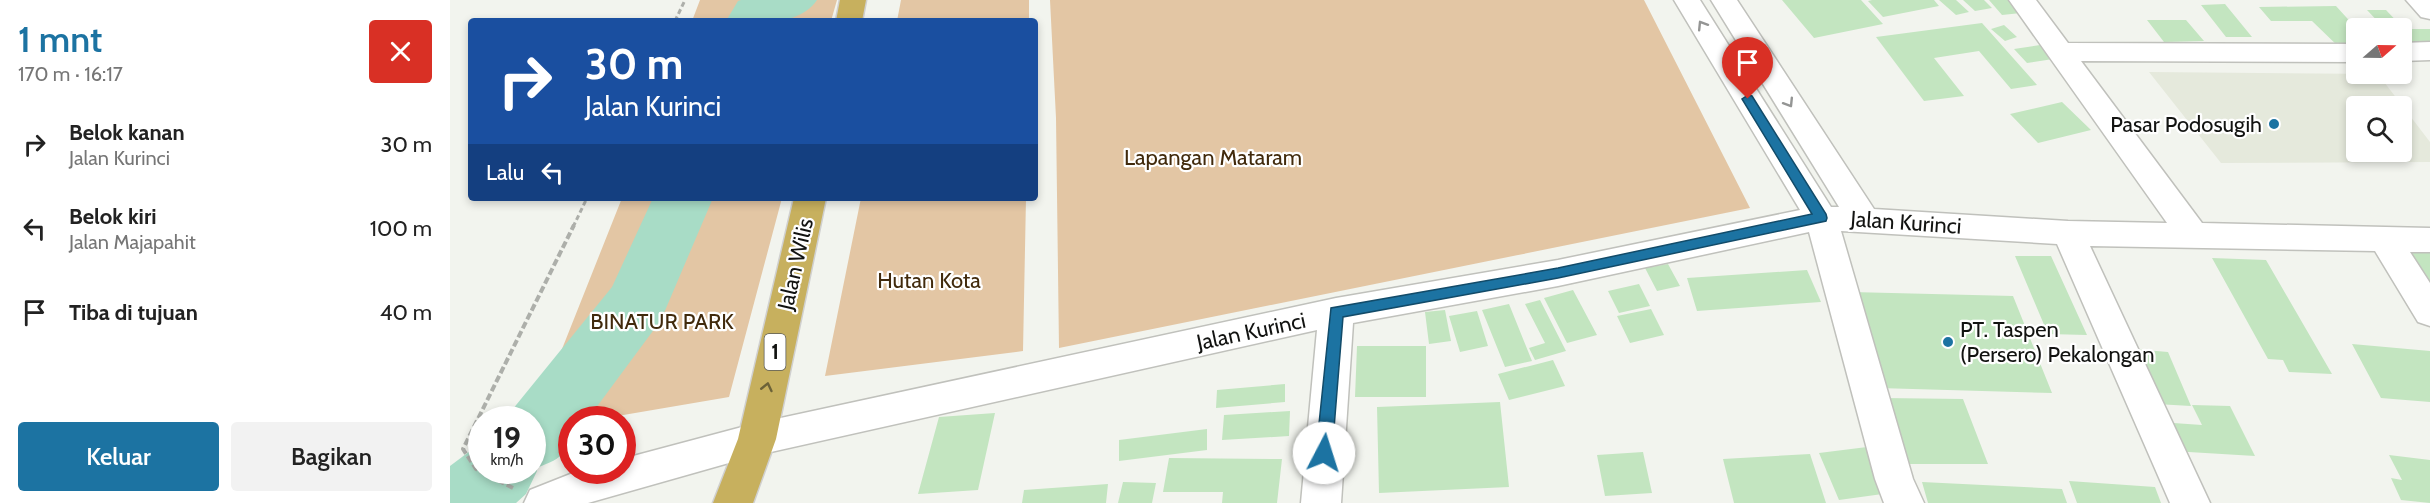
<!DOCTYPE html>
<html lang="id">
<head>
<meta charset="utf-8">
<style>
	:root { --surface:#fff; --page:#f2f2f2; --text:#222; --muted:#767676; --accent:#1c73a2 }
	body { margin:0; font-family:Cabin,sans-serif; background:var(--page); color:var(--text); height:100vh; display:flex; flex-direction:column; font-size:22px; white-space:nowrap }
	* { box-sizing:border-box; margin:0 }
	p { font-size:20px; color:var(--muted) }
	.icon { flex:none; width:33px; height:33px; fill:none; stroke:currentColor; stroke-width:2; stroke-linecap:round; stroke-linejoin:round }
	.map { position:relative; flex:1; overflow:hidden }
	.sheet { display:flex; flex-direction:column; background:var(--surface); width:450px }
	.sheet>* { flex:none }
	.guide { position:absolute; left:18px; top:18px; width:570px; height:183px; border-radius:6px; box-shadow:0 3px 9px #0003; background:#1a4fa0; color:#fff; overflow:hidden }
	.needle { width:39px; rotate:70deg }
	.buttons { position:absolute; left:1896px; top:18px; display:grid; gap:12px }
	.buttons a { display:grid; place-items:center; width:66px; height:66px; border-radius:6px; background:var(--surface); box-shadow:0 3px 9px #0003; font-size:30px }
	.speed { position:absolute; left:18px; top:406px; display:flex; gap:12px; font-size:30px; font-weight:700; text-align:center }
	.speed>* { display:grid; place-content:center; width:78px; height:78px; border-radius:50%; background:var(--surface); box-shadow:0 3px 9px #0003; line-height:1 }
	.speed small { font-size:15px; font-weight:400 }
	.speed .limit { border:9px solid #d22; background:#fff; color:#111 }
	.pin { position:absolute; display:grid; place-items:center; width:51px; height:51px; color:#fff; margin:-62px -26px; border-radius:50% 50% 50% 0; rotate:-45deg; box-shadow:0 0 6px #0007 }
	.pin .icon { rotate:45deg }
	.me { position:absolute; width:66px; margin:-33px; rotate:5deg; stroke-linejoin:round; filter:drop-shadow(0 0 4px #0008) }
	.turn { display:flex; align-items:center; gap:21px; height:126px; padding:0 18px; font-size:27px }
	.turn .icon { width:78px; height:78px; stroke-width:2.5 }
	.turn b { display:block; font-size:42px; line-height:51px }
	.then { display:flex; align-items:center; height:57px; padding:0 18px; background:#0003; gap:12px; font-size:22px }
	.round { display:grid; place-items:center; flex:none; width:63px; height:63px; border-radius:6px; background:var(--page) }
	.head { display:flex; align-items:center; justify-content:space-between; height:102px; padding:0 18px }
	h1 { font-size:36px; font-weight:600; line-height:45px; color:var(--accent) }
	.primary-button { display:flex; gap:12px; margin-top:auto; padding:12px 18px }
	.primary-button a { flex:1; height:69px; border-radius:6px; background:var(--accent); color:#fff; font-size:24px; font-weight:600; line-height:69px; text-align:center }
	.primary-button a+a { background:var(--page); color:var(--text) }
	ul { padding:0; list-style:none }
	li { display:flex; align-items:center; gap:18px; height:84px; padding:0 18px }
	li div { flex:1 }
	li b { display:block; font-size:22px }
	li em { font-style:normal }
	main { display:flex; flex:1; min-height:0 }
	.map>svg:first-child { display:block }
	.built { fill:#e5e9dc; fill-rule:evenodd }
	.green { fill:#e3c6a4 }
	.lines { fill:none; stroke-linecap:round; stroke-linejoin:round }
	.river { fill:#a8dcc6; fill-rule:evenodd }
	.building { fill:#c3e5c0 }
	.minor-casing { stroke:#c0c1bc; stroke-width:3 }
	.highway-casing { stroke:#d0d0cf; stroke-width:3 }
	.path-far1 { stroke:#adafaa; stroke-width:3; stroke-dasharray:5 3; stroke-linecap:butt }
	.path { stroke:#adafaa; stroke-width:4; stroke-dasharray:7 3; stroke-linecap:butt }
	.minor { fill:#fff; fill-rule:evenodd }
	.highway { fill:#c7b05e; fill-rule:evenodd }
	.oneway { stroke:#949594 }
	.oneway2 { stroke:#6c6238 }
	.route { fill:#1c73a2; stroke:#124b69; stroke-width:1.5 }
	.poi-dot { fill:#1c73a2; stroke:#fff; stroke-width:2 }
	.labels { text-anchor:middle; stroke-width:4.5; stroke-linejoin:round; paint-order:stroke }
	.shield { fill:#fff; stroke:#595a58; stroke-width:1.5 }
	.shield-label { font-size:21px; font-weight:bold; fill:#121311 }
	.poi-label { font-size:22px; fill:#121311; stroke:#fff; text-anchor:end }
	.park-label { font-size:22px; fill:#412a0c; stroke:#fff }
	.street-label { font-size:22px; fill:#121311; stroke:#fff }
</style>
</head>
<body>
<main>
<section class="sheet">
<div class="head"><div><h1>1 mnt</h1><p>170 m · 16:17</p></div><a class="round" style="background:#d93025;color:#fff"><svg class="icon" aria-label="close" viewBox="0 0 24 24"><path d="M6 6l12 12M18 6L6 18"/></svg></a></div>
<ul>
<li><svg class="icon" aria-label="right" viewBox="0 0 24 24"><path d="M7 20v-9h11M14 6l5 5-5 5"/></svg><div><b>Belok kanan</b><p>Jalan Kurinci</p></div><em>30 m</em></li>
<li><svg class="icon" aria-label="left" viewBox="0 0 24 24"><path d="M17 20v-9H6M10 6l-5 5 5 5"/></svg><div><b>Belok kiri</b><p>Jalan Majapahit</p></div><em>100 m</em></li>
<li><svg class="icon" aria-label="arrive" viewBox="0 0 24 24"><path d="M6 21V4h12l-3 4 3 4H6"/></svg><div><b>Tiba di tujuan</b></div><em>40 m</em></li>
</ul>
<div class="primary-button"><a>Keluar</a><a>Bagikan</a></div>
</section>
<div class="map">
<svg width="1980" height="503" viewBox="0 0 1980 503">
	<rect width="100%" height="100%" fill="#f2f4ee"/>
	<path class="built" d="M1699,72L1928,74L1980,142V162L1771,163ZM1906,106H1952V152H1906Z"/>
	<path class="green" d="M250,0H387L381,21H242Z
		M451,0H579V21H447Z
		M600,0H1194L1300,208L609,348L606,118Z
		M172,198H332L279,397L144,420H122L121,424L83,431V422Z
		M411,198H576L573,351L375,376Z"/>
	<g class="lines">
		<path class="river" d="M291,0H367C348,28 306,21 276,21L288,1Z
			M203,198H263L211,320L137,420H122C122,451 114,458 86,468L87,471L76,494L66,503H0V466L24,448L32,445V471H82V420H54L162,287Z"/>
	</g>
	<path class="building" d="M1332,0H1411L1433,24L1364,38Z
		M1422,0H1484L1489,6L1433,17L1418,1Z
		M1489,0H1506L1519,12L1506,15Z
		M1513,0H1534L1542,8L1525,11Z
		M1539,0H1560L1571,13L1552,15Z
		M1775,4L1802,37H1776L1751,5Z
		M1886,6L1906,28V49L1892,50L1862,21H1821L1809,7Z
		M1917,10H1936L1954,29H1980V44H1952V28H1934Z
		M1697,20H1736L1754,41L1714,42Z
		M1532,23L1587,85L1561,89L1529,51L1484,58L1514,96L1474,101L1426,37Z
		M1554,25L1567,37L1555,41L1541,29Z
		M1590,45L1603,59L1577,63L1564,49Z
		M1612,102L1641,130L1588,143L1560,114Z
		M1951,252L1980,253V289Z
		M1565,256H1601L1637,335L1598,334Z
		M1762,258L1816,260L1882,374L1839,372L1833,360L1818,359Z
		M1218,264L1230,286L1207,291L1195,268Z
		M1357,270L1371,302L1247,311L1237,278Z
		M1189,284L1200,306L1169,313L1158,291Z
		M1123,290L1147,335L1117,343L1094,298Z
		M1401,292L1563,296L1602,393L1428,388Z
		M1090,300L1116,351L1085,360L1079,348L1095,343L1075,304Z
		M1059,304L1082,361L1055,367L1032,310Z
		M1201,309L1214,335L1180,343L1167,316Z
		M995,310L1001,341L979,344L975,312Z
		M1027,311L1038,346L1010,352L999,316Z
		M1902,344L1980,351V402L1931,398Z
		M907,346H976V397H905Z
		M1683,349L1718,352L1741,406L1706,404Z
		M1103,360L1115,386L1059,400L1048,374Z
		M835,384V402L766,408L767,390Z
		M1433,398L1513,399L1538,464H1455Z
		M1050,402L1059,487L929,493L927,407Z
		M1742,405L1780,406L1805,456L1722,451L1709,422L1752,425Z
		M840,411L839,436L772,440L774,415Z
		M545,413L528,490L468,494L489,417Z
		M757,429V450L669,461V440Z
		M1425,446L1447,492L1389,500L1369,453Z
		M1193,452L1202,493L1155,496L1147,455Z
		M1360,454L1376,503H1284L1273,459Z
		M1939,455L1980,460V503L1951,500L1941,478L1952,480Z
		M719,458L832,459L827,503H772L773,492H713Z
		M1619,481L1705,487L1711,503H1627Z
		M673,482L706,483L702,503H668Z
		M1472,482L1612,489L1617,503H1478Z
		M658,484L656,503H572L574,490Z"/>
	<g class="lines">
		<g class="minor-casing">
			<path id="minor" d="M1224,0H1250L1381,207H1389L1261,0H1287L1424,209L1618,221L1717,223L1559,0H1586L1618,43L1906,44V62L1631,61L1752,223L1980,228V252H1960L1980,283V326L1968,322L1925,251L1640,246L1760,503H1720L1607,244L1391,231L1463,479L1474,503H1434L1425,479L1359,232L1108,286L903,323L891,503H851L867,330L307,455L138,503H74L80,490L128,471H172V459L307,423L886,298L1108,260L1350,210Z
				M1956,0H1980V19L1971,17Z
				M1980,42V60L1952,61V43Z"/>
		</g>
		<g class="highway-casing">
			<path id="highway" d="M390,0H416L412,21H386Z
				M344,198H376L326,439L303,503H263L288,439Z"/>
		</g>
		<path class="path-far1" d="M225,21L235,0
			M123,227L137,198"/>
		<path class="path" d="M63,488L26,469L13,449L124,225"/>
		<use href="#minor" class="minor"/>
		<use href="#highway" class="highway"/>
	</g>
	<defs><path id="oneway-chevron" d="M-2-3.5L2.5 0L-2 3.5" fill="none" stroke-width="1.6" stroke-linecap="round" stroke-linejoin="round" transform="scale(1.5)"/></defs>
	<g class="oneway">
		<use href="#oneway-chevron" transform="translate(1252 25) rotate(-122)"/>
		<use href="#oneway-chevron" transform="translate(1339 103) rotate(58)"/>
	</g>
	<use class="oneway2" href="#oneway-chevron" transform="translate(317 387) rotate(-77)"/>
	<path class="route" d="M1298,95L1302,96L1376,214L1377,218L1376,221L1108,278L893,317L882,453L880,458L874,460L868,458L866,453L881,308L1108,268L1362,214L1292,99Z"/>
	<g class="poi-dot">
		<circle cx="1824" cy="124" r="6"/>
		<circle cx="1498" cy="342" r="6"/>
	</g>
	<g class="labels">
		<rect class="shield" x="314.5" y="334" width="21" height="36" rx="4.5"/>
		<g class="shield-label">
			<text x="325" y="359">1</text>
		</g>
		<g class="poi-label">
			<text x="1812" y="132">Pasar Podosugih</text>
			<text x="1510" y="337" text-anchor="start">PT. Taspen<tspan x="1510" dy="25">(Persero) Pekalongan</tspan></text>
		</g>
		<g class="park-label">
			<text x="763" y="165">Lapangan Mataram</text>
			<text x="479" y="288">Hutan Kota</text>
			<text x="212" y="329">BINATUR PARK</text>
		</g>
		<g class="street-label">
			<text transform="translate(1456 222) rotate(4)" y="8">Jalan Kurinci</text>
			<text transform="translate(345 264) rotate(-77)" y="8">Jalan Wilis</text>
			<text transform="translate(801 331) rotate(-12)" y="8">Jalan Kurinci</text>
		</g>
	</g>
</svg>
<div class="buttons">
<a><svg class="needle" viewBox="-14 -14 28 28"><path d="M0-13l5 13h-10z" fill="#e53935"/><path d="M0 13l5-13h-10z" fill="#767676"/></svg></a>
<a><svg class="icon" aria-label="search" viewBox="0 0 24 24"><circle cx="10" cy="10" r="6"/><path d="M15 15l6 6"/></svg></a>
</div>
<div class="speed"><div>19<small>km/h</small></div><div class="limit">30</div></div>
<div class="pin" style="left:1298px;top:99px;background:#d93025"><svg class="icon" aria-label="arrive" viewBox="0 0 24 24"><path d="M6 21V4h12l-3 4 3 4H6"/></svg></div>
<svg class="me" style="left:874px;top:453px" viewBox="-20 -20 40 40"><circle r="19" fill="#fff"/><path d="M0-13L10 11 0 6-10 11z" fill="#1c73a2"/></svg>
<div class="guide">
<div class="turn"><svg class="icon" aria-label="right" viewBox="0 0 24 24"><path d="M7 20v-9h11M14 6l5 5-5 5"/></svg><div><b>30 m</b>Jalan Kurinci</div></div>
<div class="then">Lalu<svg class="icon" aria-label="left" viewBox="0 0 24 24"><path d="M17 20v-9H6M10 6l-5 5 5 5"/></svg></div>
</div>
</div>
</main>
</body>
</html>
